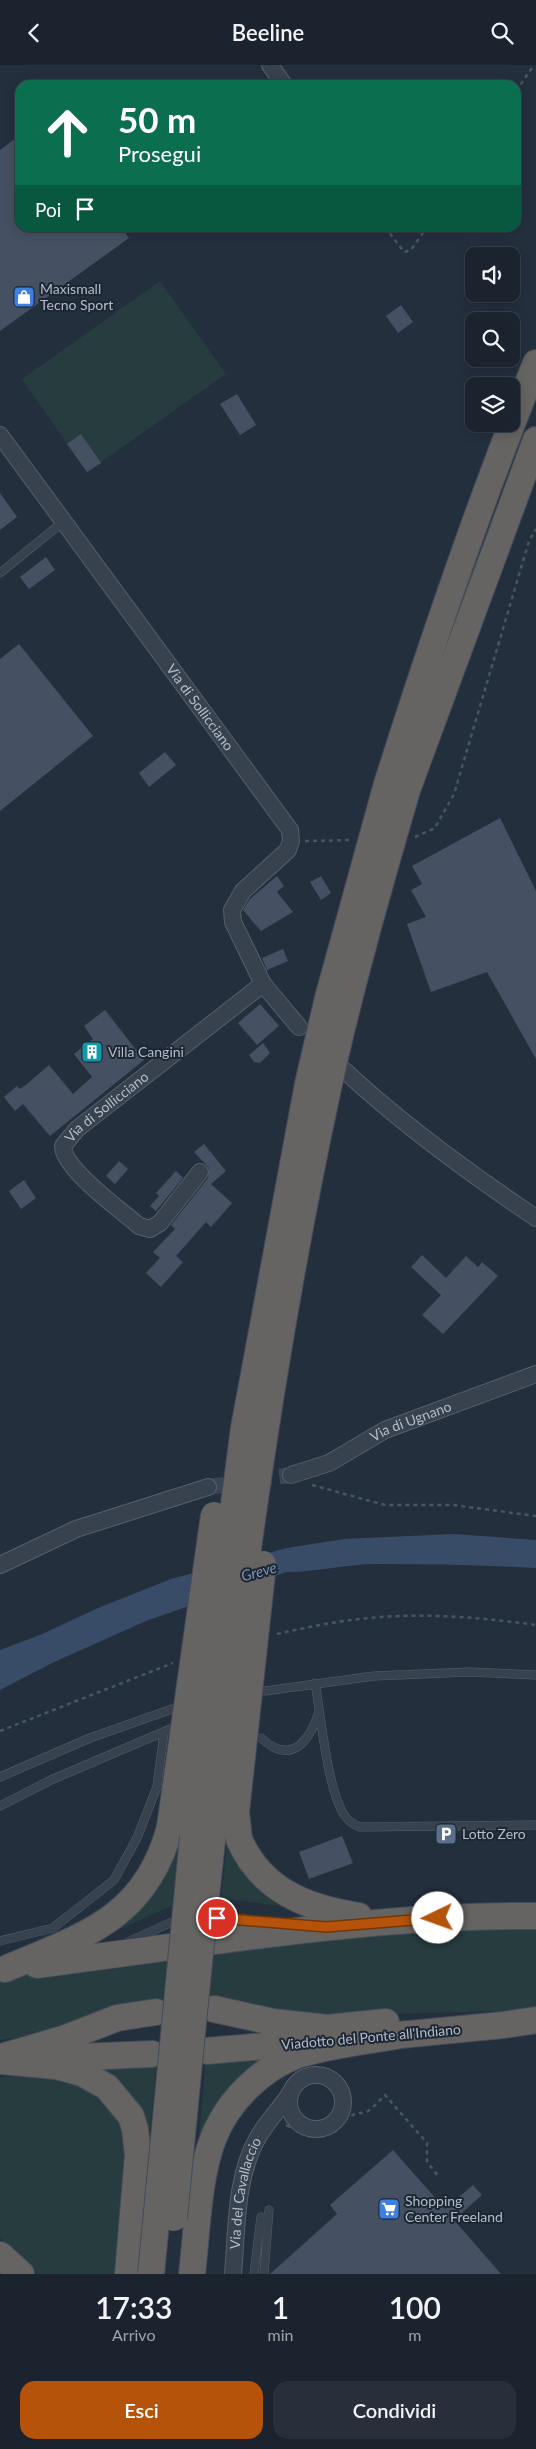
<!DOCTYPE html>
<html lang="it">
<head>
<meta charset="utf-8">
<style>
	:root { --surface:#1b232e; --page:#282f3a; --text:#f1f3f6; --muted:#a0a4aa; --line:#39404a; --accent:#b45309 }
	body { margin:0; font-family:Lato,sans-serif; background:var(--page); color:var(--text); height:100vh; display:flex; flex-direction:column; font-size:19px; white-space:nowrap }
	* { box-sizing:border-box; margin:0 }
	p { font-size:16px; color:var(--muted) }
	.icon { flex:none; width:28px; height:28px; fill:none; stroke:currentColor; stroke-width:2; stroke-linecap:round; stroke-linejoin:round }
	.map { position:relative; height:2209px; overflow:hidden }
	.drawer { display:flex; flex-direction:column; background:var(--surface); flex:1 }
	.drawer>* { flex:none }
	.top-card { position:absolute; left:15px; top:15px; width:506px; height:152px; border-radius:15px; box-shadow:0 2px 12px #0003,0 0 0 1px var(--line); background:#0b6e4f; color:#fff; overflow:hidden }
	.fabs { position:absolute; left:465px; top:182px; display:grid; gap:10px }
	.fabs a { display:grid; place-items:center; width:55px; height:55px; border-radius:10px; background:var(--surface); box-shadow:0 2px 12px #0003,0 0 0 1px var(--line); font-size:25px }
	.pin { position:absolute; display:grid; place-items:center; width:42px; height:42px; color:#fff; margin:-21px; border:2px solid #fff; border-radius:50%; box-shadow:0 1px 5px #0007 }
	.me { position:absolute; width:55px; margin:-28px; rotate:267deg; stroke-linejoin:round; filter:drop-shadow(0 0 4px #0008) }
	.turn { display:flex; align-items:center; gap:18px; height:105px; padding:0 20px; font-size:22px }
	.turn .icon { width:65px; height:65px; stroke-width:2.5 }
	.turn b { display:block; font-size:35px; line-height:42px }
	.then { display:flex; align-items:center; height:48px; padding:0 20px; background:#0003; gap:10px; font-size:19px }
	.eta { display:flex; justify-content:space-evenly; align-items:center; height:85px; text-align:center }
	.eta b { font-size:30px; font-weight:600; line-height:35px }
	.action { display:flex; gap:10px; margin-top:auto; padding:10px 20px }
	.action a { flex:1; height:58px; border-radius:15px; background:var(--accent); color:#fff; font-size:20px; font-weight:600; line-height:58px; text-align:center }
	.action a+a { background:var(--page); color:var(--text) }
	header { display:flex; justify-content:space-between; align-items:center; height:65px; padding:0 20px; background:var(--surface); font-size:22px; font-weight:600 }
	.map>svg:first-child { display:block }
	.green { fill:#263c3f }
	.water { fill:#394c67 }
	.building { fill:#455162 }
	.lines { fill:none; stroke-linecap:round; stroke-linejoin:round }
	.minor-tunnel { stroke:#3a4453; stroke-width:16; stroke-dasharray:16 8; stroke-linecap:butt }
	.service-casing { stroke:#565f6c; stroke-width:9 }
	.minor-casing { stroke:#565f6c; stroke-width:18 }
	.trunk-casing { stroke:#434c59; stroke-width:28 }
	.path { stroke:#44595c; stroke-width:2.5; stroke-dasharray:4 4; stroke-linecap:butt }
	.service { stroke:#38414e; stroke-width:8 }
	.minor { stroke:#38414e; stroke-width:16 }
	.trunk { stroke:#656462; stroke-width:26 }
	.trunk-bridge-casing { stroke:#434c59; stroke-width:28; stroke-linecap:butt }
	.trunk-bridge { stroke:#656462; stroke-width:26 }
	.route-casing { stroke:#753606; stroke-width:12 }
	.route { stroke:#b45309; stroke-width:9 }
	.labels { text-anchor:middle; stroke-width:4; stroke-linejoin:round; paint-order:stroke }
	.poi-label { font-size:14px; fill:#b4bcc9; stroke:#1d2633; text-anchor:start }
	.street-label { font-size:14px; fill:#b4bcc9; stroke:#1d2633 }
	.water-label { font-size:15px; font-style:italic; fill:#7c92b1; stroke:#1d2633 }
</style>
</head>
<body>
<header><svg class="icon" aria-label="back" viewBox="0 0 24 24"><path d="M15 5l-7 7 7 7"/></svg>Beeline<svg class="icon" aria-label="search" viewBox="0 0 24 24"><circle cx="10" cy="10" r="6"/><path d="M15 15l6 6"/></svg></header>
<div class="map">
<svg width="536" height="2209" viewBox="0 0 536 2209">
	<rect width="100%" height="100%" fill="#242f3e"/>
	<path class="green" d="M160,216L226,309L87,407L22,314Z
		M229,1759L294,1843L221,1833Z
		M180,1764L172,1841L99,1873Z
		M536,1863V1945L393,1949L349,1955L209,1937L160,1936L63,1965L0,1975V1913L412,1866Z
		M277,1987L198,2085L206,1992Z
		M157,1994L149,2074C136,2032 127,2019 87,1999Z
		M52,2009L97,2025L124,2062L128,2084L120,2209H37L0,2173V2012Z"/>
	<path class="water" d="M453,1469L536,1475V1503C483,1500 430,1499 378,1499C347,1499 317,1507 286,1507L146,1556L52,1598L0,1625V1585L40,1570L98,1543L171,1514L287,1483L344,1474Z"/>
	<path class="building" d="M20,70V162H121L129,173L0,266V85Z
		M401,240L413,257L398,268L386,251Z
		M237,329L256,360L240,370L220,339Z
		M81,369L101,398L87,407L67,379Z
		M0,428L17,452L0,465Z
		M46,492L55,505L29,524L20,512Z
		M19,579L93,671L0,746V594Z
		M165,687L176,700L149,722L139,708Z
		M500,753L536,826V994L487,907L431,927L407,859L426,852L411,825L422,819L412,801Z
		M277,811L284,821L277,827L293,847L261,866L243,845L250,834Z
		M321,811L331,828L321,835L310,817Z
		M283,884L288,896L267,905L262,893Z
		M260,939L279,961L257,980L238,958Z
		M105,945L144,995L50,1071L23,1039L15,1046L4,1032L17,1021L20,1024L27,1019L49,1000L73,1029L92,1012L74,989L93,974L84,961Z
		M263,978L270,988L260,998L254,997L249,990Z
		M204,1079L226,1106L211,1119L232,1138L211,1162L206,1157L176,1191L183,1197L161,1222L146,1208L160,1193L153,1187L175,1164L171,1160L208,1113L209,1103L194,1087Z
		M119,1096L128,1104L115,1119L106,1111Z
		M176,1106L183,1113L156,1146L150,1141L159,1131L156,1128Z
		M24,1115L36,1133L21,1144L9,1126Z
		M422,1190L446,1213L466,1191L478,1202L482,1197L498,1211L443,1269L422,1250L441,1230L411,1202Z
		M342,1771L353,1798L309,1814L299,1787Z
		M393,2085L445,2144L473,2120L482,2130L454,2155L501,2209H270L337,2149L330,2140Z"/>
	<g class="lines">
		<path class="minor-tunnel" d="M208,1422L291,1410"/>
		<g class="service-casing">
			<path id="service" d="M0,508L64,456
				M315,1618C321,1651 327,1721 343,1748C347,1755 352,1759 360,1762L536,1760
				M265,1626L374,1611L469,1607L536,1610
				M261,1673C291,1701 309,1677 319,1647
				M0,1712L90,1673L172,1644
				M0,1741L51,1715L175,1662
				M217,1853L271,1858
				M0,1876L53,1863L114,1815L137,1773L157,1722L164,1668
				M128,1877L172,1857
				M254,2209L261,2152
				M264,2209L269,2145"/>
		</g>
		<g class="minor-casing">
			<g id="minor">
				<path d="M270,0L284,20"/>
				<path id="s1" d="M0,370L290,765L291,776L288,785L243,826L232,845L233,857L263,919L299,962"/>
				<path d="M345,1006C404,1061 469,1108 536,1153"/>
				<path id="s2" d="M200,1107L160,1158L150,1164L139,1161C121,1145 63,1104 63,1081L77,1064L263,919"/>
				<path id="s3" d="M291,1410L329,1398L385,1365L536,1309"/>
				<path d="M0,1500L76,1464L208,1422"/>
				<circle cx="316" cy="2037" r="27"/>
				<path id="s4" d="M233,2209C237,2166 235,2113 257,2074C266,2057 281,2043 291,2027"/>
			</g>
		</g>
		<g class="trunk-casing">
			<path id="trunk" d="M387,719C432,577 480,436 536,298
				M407,725L536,375
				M239,1774C261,1825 306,1843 359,1851
				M215,1876C322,1862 428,1850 536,1851
				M37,1900L170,1882
				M5,1904C83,1871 146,1854 170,1762
				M214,1944L273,1957L327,1963L386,1957
				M390,1971L503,1960L536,1955
				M207,1986L312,1977
				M5,1991L63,1974L117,1953L156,1947
				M56,1993L152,1989
				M0,1996L56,2001L82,2008L107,2022L131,2051L135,2064L138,2090L128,2209
				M0,2190L21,2209
				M192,2209C197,2167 198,2113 213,2074C227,2037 261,2003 298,1990C332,1979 370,1976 406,1969"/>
		</g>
		<path class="path" d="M516,26L534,0
			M385,162L404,187L411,185L427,162
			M415,772L435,763L454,729L529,476L536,464
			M305,776L350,775
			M312,1420L385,1440H453L536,1451
			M277,1569C304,1563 332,1557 360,1554C419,1547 478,1552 536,1560
			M0,1666L173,1598
			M286,2060C317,2078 326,2067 353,2050C357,2047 363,2049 368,2046C374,2042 380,2035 385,2030L427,2078V2097L438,2111"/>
		<use href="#service" class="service"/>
		<use href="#minor" class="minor"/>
		<use href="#trunk" class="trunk"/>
		<g class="trunk-bridge-casing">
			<path id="trunk-bridge" d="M170,1762L214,1450
				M239,1774L236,1747L263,1499
				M174,2153C210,1777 247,1399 327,1028C349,926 378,825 407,725
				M151,2209L200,1699L244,1363L308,1019L328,933L387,719"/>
		</g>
		<use href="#trunk-bridge" class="trunk-bridge"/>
	</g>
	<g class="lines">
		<g class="route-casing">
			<path id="route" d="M217,1853L326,1862L438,1853"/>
		</g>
		<use href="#route" class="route"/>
	</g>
	<defs>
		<g id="shop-square" transform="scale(1.125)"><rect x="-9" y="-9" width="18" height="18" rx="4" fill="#3f7fe0" stroke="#1d2633"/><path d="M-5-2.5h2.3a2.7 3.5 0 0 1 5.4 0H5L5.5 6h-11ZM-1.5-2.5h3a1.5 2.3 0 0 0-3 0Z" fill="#fff"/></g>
		<g id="building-square" transform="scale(1.125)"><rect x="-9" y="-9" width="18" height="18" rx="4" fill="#0f9aa8" stroke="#1d2633"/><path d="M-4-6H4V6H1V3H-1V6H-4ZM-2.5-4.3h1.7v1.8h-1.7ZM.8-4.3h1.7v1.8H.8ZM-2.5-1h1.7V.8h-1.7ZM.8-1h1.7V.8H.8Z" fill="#fff"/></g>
		<g id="parking-square" transform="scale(1.125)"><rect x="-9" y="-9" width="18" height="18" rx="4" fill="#5c6f8a" stroke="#1d2633"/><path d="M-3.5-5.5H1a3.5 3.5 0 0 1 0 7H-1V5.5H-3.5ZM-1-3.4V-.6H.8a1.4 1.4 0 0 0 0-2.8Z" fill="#fff"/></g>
		<g id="supermarket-square" transform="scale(1.125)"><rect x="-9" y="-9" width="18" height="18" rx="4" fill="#3f7fe0" stroke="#1d2633"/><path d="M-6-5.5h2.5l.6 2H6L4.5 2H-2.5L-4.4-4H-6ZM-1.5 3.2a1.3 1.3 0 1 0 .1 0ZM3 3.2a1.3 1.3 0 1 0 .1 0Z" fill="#fff"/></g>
	</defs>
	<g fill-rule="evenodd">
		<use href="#shop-square" x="24" y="232"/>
		<use href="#building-square" x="92" y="987"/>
		<use href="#parking-square" x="446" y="1769"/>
		<use href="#supermarket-square" x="389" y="2144"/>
	</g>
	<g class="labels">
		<g class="poi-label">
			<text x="40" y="229">Maxismall<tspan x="40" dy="16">Tecno Sport</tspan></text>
			<text x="108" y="992">Villa Cangini</text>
			<text x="462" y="1774">Lotto Zero</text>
			<text x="405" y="2141">Shopping<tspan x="405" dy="16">Center Freeland</tspan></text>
		</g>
		<g class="street-label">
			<text dy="5" stroke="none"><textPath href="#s1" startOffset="338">Via di Sollicciano</textPath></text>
			<text dy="5" stroke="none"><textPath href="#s2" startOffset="259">Via di Sollicciano</textPath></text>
			<text dy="5" stroke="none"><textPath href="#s3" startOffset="132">Via di Ugnano</textPath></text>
			<text transform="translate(371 1972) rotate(-5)" y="5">Viadotto del Ponte all'Indiano</text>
			<text dy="5" stroke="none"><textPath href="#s4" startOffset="82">Via del Cavallaccio</textPath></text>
		</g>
		<g class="water-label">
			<text transform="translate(259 1507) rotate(-15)" y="5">Greve</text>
		</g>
	</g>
</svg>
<div class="fabs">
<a><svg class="icon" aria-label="sound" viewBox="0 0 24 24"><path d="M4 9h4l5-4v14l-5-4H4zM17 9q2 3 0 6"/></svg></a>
<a><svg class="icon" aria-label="search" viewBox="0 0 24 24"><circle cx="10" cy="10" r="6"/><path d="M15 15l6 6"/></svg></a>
<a><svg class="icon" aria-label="layers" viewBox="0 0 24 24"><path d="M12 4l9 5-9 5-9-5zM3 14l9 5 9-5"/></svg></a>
</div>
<div class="pin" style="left:217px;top:1853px;background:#d93025"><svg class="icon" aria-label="arrive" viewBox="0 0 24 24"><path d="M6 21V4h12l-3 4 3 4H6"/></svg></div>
<svg class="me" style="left:438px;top:1853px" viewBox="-20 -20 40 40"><circle r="19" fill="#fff"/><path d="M0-13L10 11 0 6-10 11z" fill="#b45309"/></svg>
<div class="top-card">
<div class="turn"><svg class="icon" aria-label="ahead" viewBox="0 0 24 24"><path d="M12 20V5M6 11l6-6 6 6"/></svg><div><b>50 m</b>Prosegui</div></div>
<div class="then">Poi<svg class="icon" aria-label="arrive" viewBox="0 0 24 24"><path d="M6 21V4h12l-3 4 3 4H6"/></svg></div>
</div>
</div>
<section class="drawer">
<div class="eta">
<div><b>17:33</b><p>Arrivo</p></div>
<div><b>1</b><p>min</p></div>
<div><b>100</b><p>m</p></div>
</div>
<div class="action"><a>Esci</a><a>Condividi</a></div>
</section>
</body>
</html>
